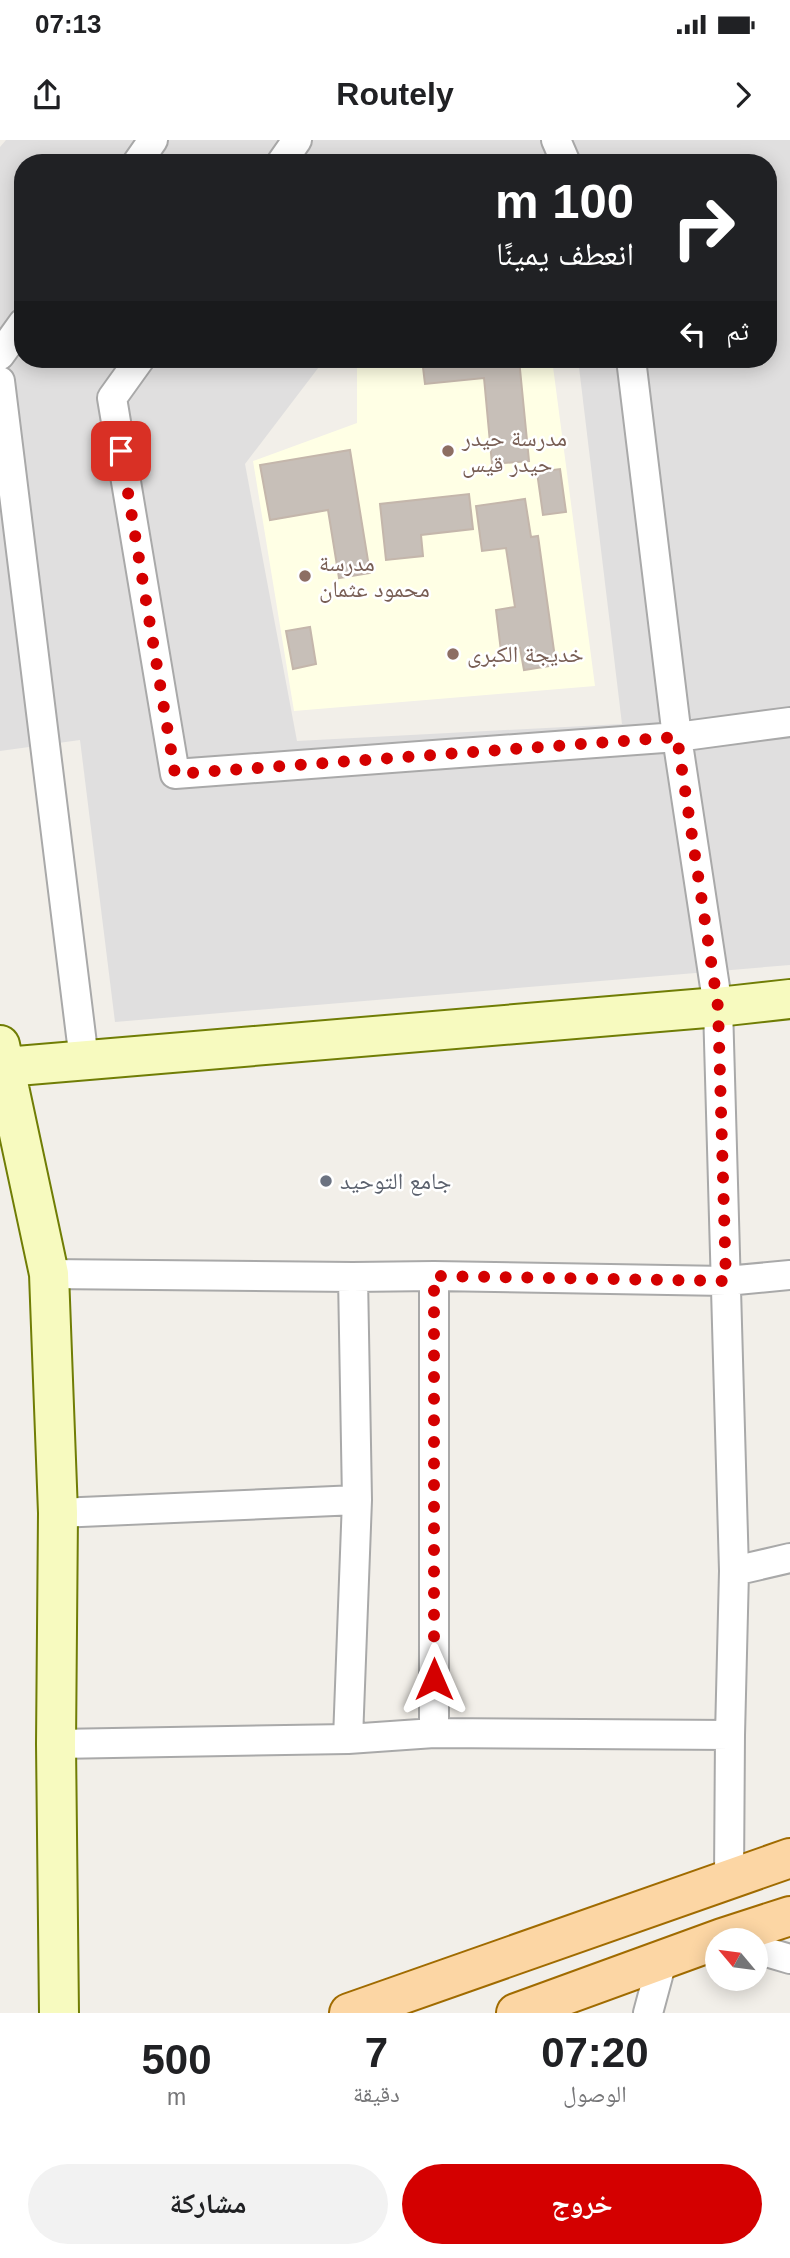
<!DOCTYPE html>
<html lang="ar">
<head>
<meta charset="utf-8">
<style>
	:root { --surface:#fff; --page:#f2f2f2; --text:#202124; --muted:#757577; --accent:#d40000 }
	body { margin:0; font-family:Helvetica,"Noto Naskh Arabic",sans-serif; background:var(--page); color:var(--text); direction:rtl; height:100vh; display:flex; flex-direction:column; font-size:26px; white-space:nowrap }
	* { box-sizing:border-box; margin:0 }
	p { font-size:23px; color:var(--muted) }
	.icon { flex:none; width:38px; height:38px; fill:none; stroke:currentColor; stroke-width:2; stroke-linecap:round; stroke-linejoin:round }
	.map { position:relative; height:1873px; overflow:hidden; direction:ltr }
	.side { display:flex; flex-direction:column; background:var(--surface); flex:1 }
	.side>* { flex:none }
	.hud { position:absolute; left:14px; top:14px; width:763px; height:214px; border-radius:28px; box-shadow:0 4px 18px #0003; direction:rtl; background:#202124; color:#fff; overflow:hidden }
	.needle { width:46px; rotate:299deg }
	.buttons { position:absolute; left:705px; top:1788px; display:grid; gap:14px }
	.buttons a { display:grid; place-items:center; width:63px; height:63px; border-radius:50%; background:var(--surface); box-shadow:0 4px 18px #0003; font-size:35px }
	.pin { position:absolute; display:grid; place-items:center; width:60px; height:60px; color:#fff; margin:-30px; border-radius:14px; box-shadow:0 4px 10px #0006 }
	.me { position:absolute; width:77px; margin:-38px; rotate:0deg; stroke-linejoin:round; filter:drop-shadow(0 0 5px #0008) }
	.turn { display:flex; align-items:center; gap:24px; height:147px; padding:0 28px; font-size:32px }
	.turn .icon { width:91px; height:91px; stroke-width:2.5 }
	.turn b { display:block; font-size:49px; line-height:60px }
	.then { display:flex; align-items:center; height:66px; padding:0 28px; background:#0003; gap:14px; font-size:26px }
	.eta { display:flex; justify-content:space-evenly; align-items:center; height:119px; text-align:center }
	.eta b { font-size:42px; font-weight:800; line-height:49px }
	.action { display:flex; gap:14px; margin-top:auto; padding:14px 28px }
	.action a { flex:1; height:80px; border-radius:42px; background:var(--accent); color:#fff; font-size:28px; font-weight:800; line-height:80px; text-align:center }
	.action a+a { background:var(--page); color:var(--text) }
	.status { display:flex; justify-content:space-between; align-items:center; height:49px; padding:0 35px; background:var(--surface); direction:ltr }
	.status svg { height:19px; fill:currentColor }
	header { display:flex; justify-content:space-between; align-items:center; height:91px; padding:0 28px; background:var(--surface); font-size:32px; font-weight:800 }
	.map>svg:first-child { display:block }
	.residential { fill:#e0dfdf; fill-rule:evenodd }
	.education { fill:#ffffe5 }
	.building { fill:#c7bfb8; stroke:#c4b6ab; stroke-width:2 }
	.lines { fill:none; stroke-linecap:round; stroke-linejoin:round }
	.street-casing { stroke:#a9a9a9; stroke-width:32 }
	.secondary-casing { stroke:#707d05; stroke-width:42 }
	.primary-casing { stroke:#a06b00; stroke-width:42 }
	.street { stroke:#fff; stroke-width:28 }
	.secondary { stroke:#f7fabf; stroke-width:38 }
	.primary { stroke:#fcd6a4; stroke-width:38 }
	.route { stroke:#d40000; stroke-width:12; stroke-dasharray:0 21.6 }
	.education-dot { fill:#8d6e63; stroke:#fff; stroke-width:2.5 }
	.worship-dot { fill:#6b7280; stroke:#fff; stroke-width:2.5 }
	.labels { text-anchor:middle; stroke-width:5; stroke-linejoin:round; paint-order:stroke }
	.education-label { font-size:23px; fill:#785e54; stroke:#fff; text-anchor:start }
	.worship-label { font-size:23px; fill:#5b616d; stroke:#fff; text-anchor:start }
</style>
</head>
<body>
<div class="status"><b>07:13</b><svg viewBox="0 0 49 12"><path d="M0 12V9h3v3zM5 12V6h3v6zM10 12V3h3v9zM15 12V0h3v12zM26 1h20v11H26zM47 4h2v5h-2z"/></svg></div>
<header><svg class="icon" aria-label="forward" viewBox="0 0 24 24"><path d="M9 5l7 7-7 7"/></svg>Routely<svg class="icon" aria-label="share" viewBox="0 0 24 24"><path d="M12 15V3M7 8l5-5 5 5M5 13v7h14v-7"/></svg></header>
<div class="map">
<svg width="790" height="1873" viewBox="0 0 790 1873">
	<rect width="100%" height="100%" fill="#f2efe9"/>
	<path class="residential" d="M6,0H790V825L115,882L80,600L0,611V7ZM23,23H768V219H578L622,584L297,601L245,324L325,219H23Z"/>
	<path class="education" d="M357,219H552L595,546L294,571L253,321L357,283Z"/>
	<path class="building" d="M422,219H519L529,321L492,324L484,238L425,244Z
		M350,310L370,433L339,438L328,370L270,380L260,325Z
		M560,329L566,372L543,375L537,332Z
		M469,354L473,389L421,395L423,416L386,420L380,364Z
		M525,359L531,397L538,396L556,525L524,530L520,508L501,511L496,470L515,467L506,408L482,411L476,366Z
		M310,487L316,524L293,529L286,491Z"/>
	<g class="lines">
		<g class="street-casing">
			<path id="street" d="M556,0L566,23
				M137,23L153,0
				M281,23L297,0
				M0,215L23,183
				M140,219L112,258L175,634L677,597L790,582
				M631,219L677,597L718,867L734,1431L730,1595L729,1738
				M0,241L84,920
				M49,1134L353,1137L434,1136L726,1141L790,1135
				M434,1136V1593
				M353,1137L357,1360
				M58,1373L357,1360L348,1599
				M734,1431L790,1418
				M56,1604L348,1599L434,1593L730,1595
				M756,1809L790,1819
				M648,1873L662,1821"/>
		</g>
		<g class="secondary-casing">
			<path id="secondary" d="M0,905L49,1134L58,1373L56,1604L59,1873
				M5,927L718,867L790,859"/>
		</g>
		<g class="primary-casing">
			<path id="primary" d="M349,1873L790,1718
				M516,1873L722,1798L790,1776"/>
		</g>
		<use href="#street" class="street"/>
		<use href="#secondary" class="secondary"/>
		<use href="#primary" class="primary"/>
	</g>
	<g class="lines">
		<path class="route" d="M121,311L175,634L677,597L718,867L726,1141L434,1136V1539"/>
	</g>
	<g class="education-dot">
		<circle cx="448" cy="311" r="7"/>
		<circle cx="305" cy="436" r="7"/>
		<circle cx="453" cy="514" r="7"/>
	</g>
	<circle class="worship-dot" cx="326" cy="1041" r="7"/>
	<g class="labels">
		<g class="education-label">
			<text x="462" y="306">مدرسة حيدر<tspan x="462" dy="26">حيدر قيس</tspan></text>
			<text x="319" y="431">مدرسة<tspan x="319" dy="26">محمود عثمان</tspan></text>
			<text x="467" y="522">خديجة الكبرى</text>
		</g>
		<g class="worship-label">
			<text x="340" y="1049">جامع التوحيد</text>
		</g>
	</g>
</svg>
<div class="buttons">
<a><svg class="needle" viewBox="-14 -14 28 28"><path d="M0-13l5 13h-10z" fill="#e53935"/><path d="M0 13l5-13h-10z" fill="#757577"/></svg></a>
</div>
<div class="pin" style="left:121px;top:311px;background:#d93025"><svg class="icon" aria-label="arrive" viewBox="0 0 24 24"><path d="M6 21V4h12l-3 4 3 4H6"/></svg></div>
<svg class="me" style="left:434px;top:1539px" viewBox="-20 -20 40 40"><path d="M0-17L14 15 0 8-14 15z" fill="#d40000" stroke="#fff" stroke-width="4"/></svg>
<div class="hud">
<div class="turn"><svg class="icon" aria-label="right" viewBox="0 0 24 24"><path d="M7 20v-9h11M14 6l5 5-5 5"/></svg><div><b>100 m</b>انعطف يمينًا</div></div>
<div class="then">ثم<svg class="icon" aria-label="left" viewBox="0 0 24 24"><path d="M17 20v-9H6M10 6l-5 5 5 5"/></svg></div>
</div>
</div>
<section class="side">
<div class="eta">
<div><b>07:20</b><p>الوصول</p></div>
<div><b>7</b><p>دقيقة</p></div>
<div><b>500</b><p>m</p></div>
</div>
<div class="action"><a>خروج</a><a>مشاركة</a></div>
</section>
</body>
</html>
